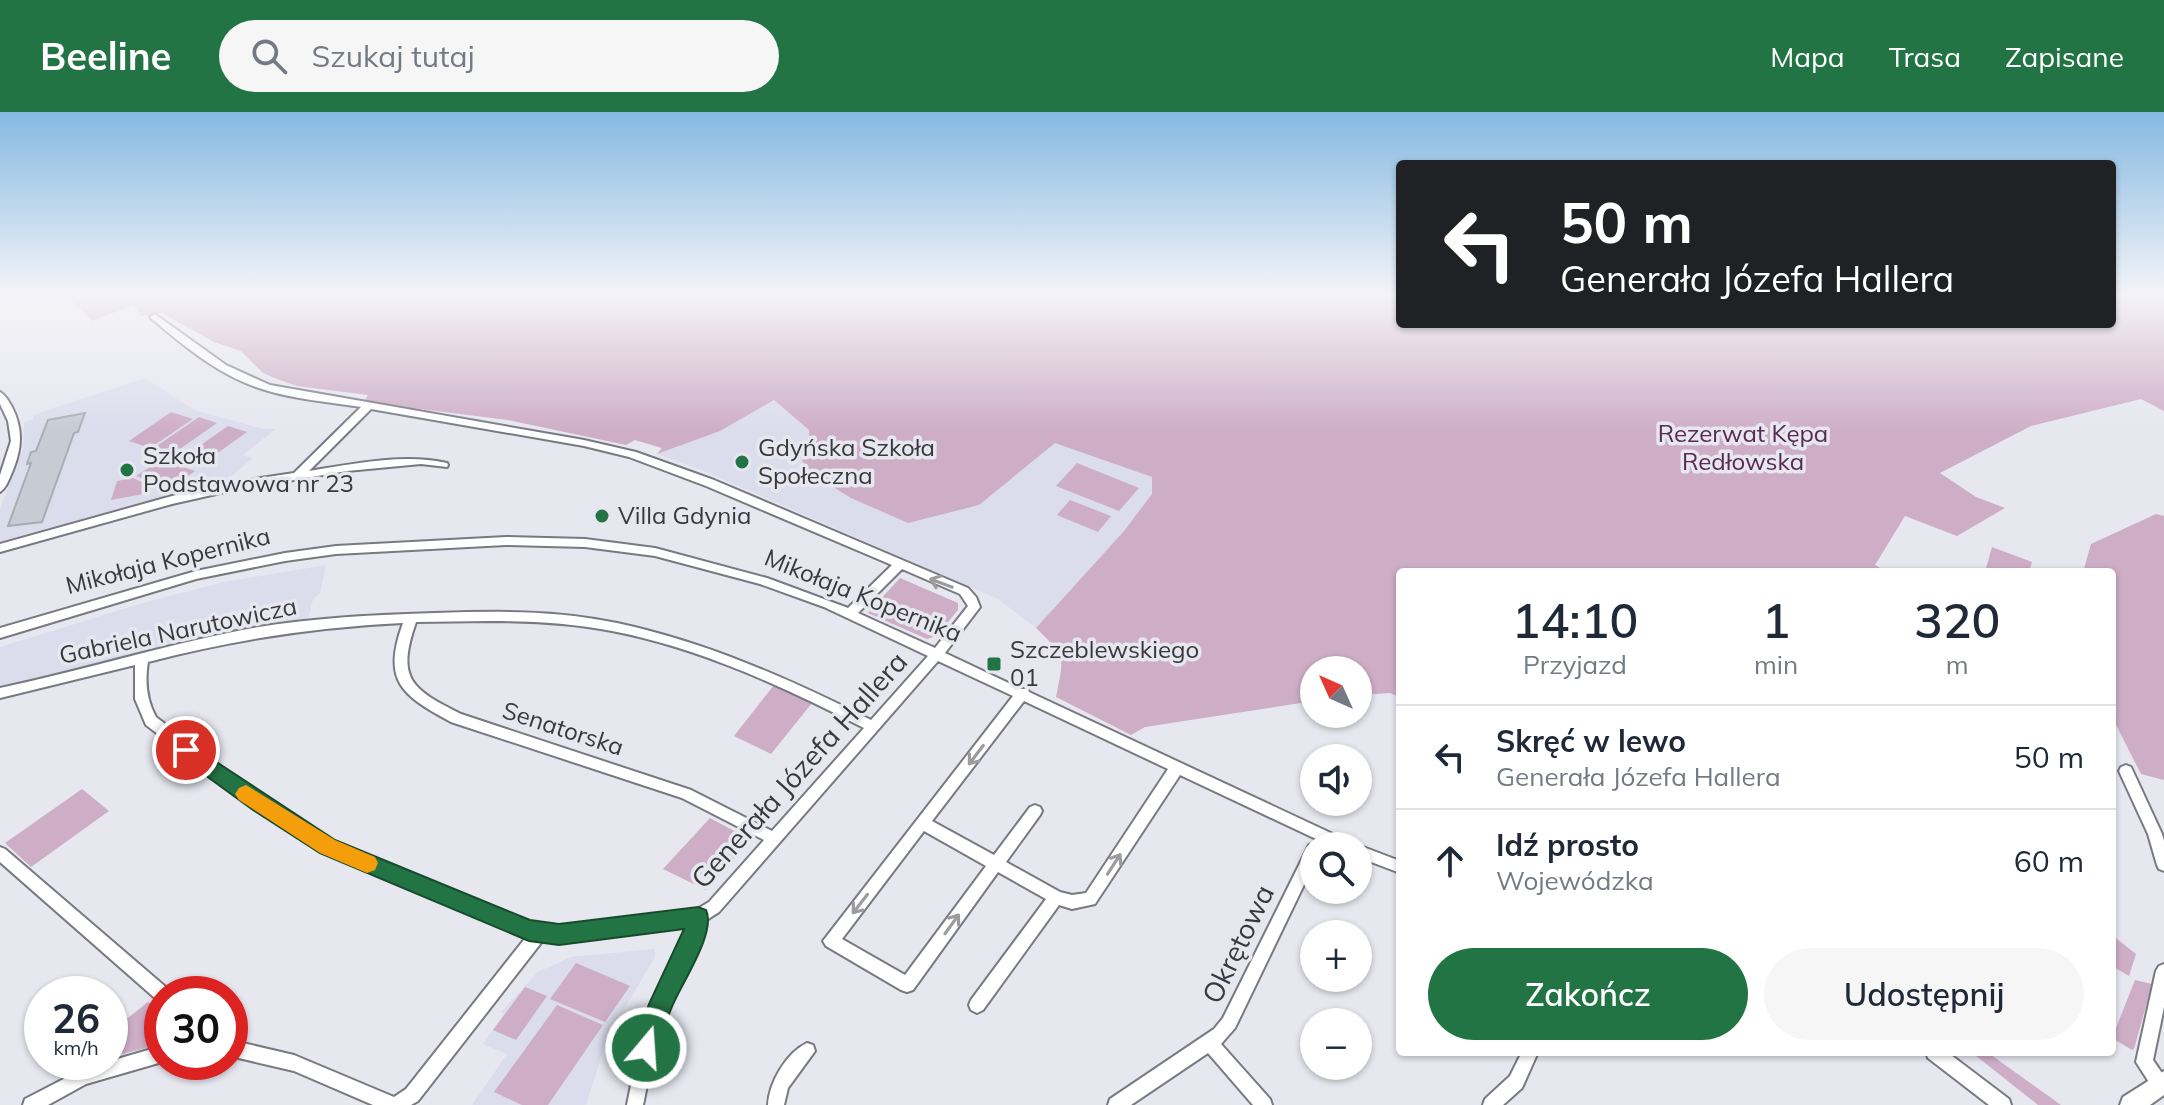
<!DOCTYPE html>
<html lang="pl">
<head>
<meta charset="utf-8">
<style>
	:root { --surface:#fff; --page:#f6f6f7; --text:#1f2937; --muted:#747a83; --line:#e0e1e3; --accent:#237444 }
	body { margin:0; font-family:Mulish,sans-serif; background:var(--page); color:var(--text); height:100vh; display:flex; flex-direction:column; font-size:30px; white-space:nowrap }
	* { box-sizing:border-box; margin:0 }
	p { font-size:26px; color:var(--muted) }
	.icon { flex:none; width:44px; height:44px; fill:none; stroke:currentColor; stroke-width:2; stroke-linecap:round; stroke-linejoin:round }
	.map { position:relative; flex:1; overflow:hidden }
	.drawer { position:absolute; left:1396px; top:456px; width:720px; height:488px; display:flex; flex-direction:column; background:var(--surface); border-radius:8px; box-shadow:0 2px 6px #0004 }
	.drawer>* { flex:none }
	.banner { position:absolute; left:1396px; top:48px; width:720px; height:168px; border-radius:8px; box-shadow:0 2px 6px #0004; background:#202124; color:#fff; overflow:hidden }
	.needle { width:52px; rotate:315deg }
	.controls { position:absolute; left:1300px; top:544px; display:grid; gap:16px }
	.controls a { display:grid; place-items:center; width:72px; height:72px; border-radius:50%; background:var(--surface); box-shadow:0 2px 6px #0004; font-size:40px }
	.speed { position:absolute; left:24px; top:864px; display:flex; gap:16px; font-size:40px; font-weight:700; text-align:center }
	.speed>* { display:grid; place-content:center; width:104px; height:104px; border-radius:50%; background:var(--surface); box-shadow:0 2px 6px #0004; line-height:1 }
	.speed small { font-size:20px; font-weight:400 }
	.speed .limit { border:12px solid #d22; background:#fff; color:#111 }
	.pin { position:absolute; display:grid; place-items:center; width:68px; height:68px; color:#fff; margin:-34px; border:4px solid #fff; border-radius:50%; box-shadow:0 2px 8px #0007 }
	.me { position:absolute; width:88px; margin:-44px; rotate:18deg; stroke-linejoin:round; filter:drop-shadow(0 0 6px #0008) }
	.turn { display:flex; align-items:center; gap:28px; height:168px; padding:0 32px; font-size:36px }
	.turn .icon { width:104px; height:104px; stroke-width:2.5 }
	.turn b { display:block; font-size:56px; line-height:68px }
	.eta { display:flex; justify-content:space-evenly; align-items:center; height:136px; text-align:center }
	.eta b { font-size:48px; font-weight:600; line-height:56px }
	.primary-button { display:flex; gap:16px; margin-top:auto; padding:16px 32px }
	.primary-button a { flex:1; height:92px; border-radius:48px; background:var(--accent); color:#fff; font-size:32px; font-weight:600; line-height:92px; text-align:center }
	.primary-button a+a { background:var(--page); color:var(--text) }
	ul { padding:0; list-style:none }
	li { display:flex; align-items:center; gap:24px; height:104px; padding:0 32px; border-top:2px solid var(--line) }
	li div { flex:1 }
	li b { display:block; font-size:30px }
	li em { font-style:normal }
	header { display:flex; align-items:center; gap:48px; box-sizing:border-box; height:112px; padding:0 40px; background:var(--accent); color:#fff }
	header strong { font-size:38px }
	nav { display:flex; gap:44px; margin-inline-start:auto; font-size:28px }
	.search { width:560px; height:72px; background:var(--page); display:flex; align-items:center; gap:20px; box-sizing:border-box; padding:0 28px; border-radius:44px; color:var(--muted); font-size:30px }
	.map>svg:first-child { display:block }
	.built { fill:#dbdded }
	.green { fill:#ceadc7 }
	.building { fill:#c7ccd4; stroke:#a8adb4; stroke-width:2 }
	.lines { fill:none; stroke-linecap:round; stroke-linejoin:round }
	.street-casing { stroke:#787981; stroke-width:4 }
	.secondary-casing { stroke:#787981; stroke-width:4 }
	.street { fill:#fff; fill-rule:evenodd }
	.secondary { fill:#fff; fill-rule:evenodd }
	.oneway { stroke:#9c9c9e }
	.route { fill:#237444; stroke:#174b2c; stroke-width:2 }
	.slow { fill:#f59e0b }
	.poi-dot { fill:#237444; stroke:#e6e7ef; stroke-width:3 }
	.labels { text-anchor:middle; stroke-width:7; stroke-linejoin:round; paint-order:stroke }
	.park-label { font-size:24px; fill:#5b2a53; stroke:#e6e7ef }
	.poi-label { font-size:24px; fill:#39393d; stroke:#e6e7ef; text-anchor:start }
	.street-label { font-size:24px; fill:#39393d; stroke:#e6e7ef }
	.near-street-label { font-size:28px; fill:#39393d; stroke:#e6e7ef }
</style>
</head>
<body>
<header>
<strong>Beeline</strong>
<div class="search"><svg class="icon" aria-label="search" viewBox="0 0 24 24"><circle cx="10" cy="10" r="6"/><path d="M15 15l6 6"/></svg>Szukaj tutaj</div>
<nav><a>Mapa</a><a>Trasa</a><a>Zapisane</a></nav>
</header>
<div class="map">
<svg width="2164" height="993" viewBox="0 0 2164 993">
	<rect width="100%" height="100%" fill="#e6e7ef"/>
	<path class="built" d="M145,266L194,298L263,317H276L243,343L253,346L225,370L200,373L197,377L123,399L0,432V396L23,337L24,310L33,307V303Z
		M774,288L809,318L810,338L817,365L851,386L1035,344L1055,330L1152,365V382L1124,419L1036,516L998,487L699,357L657,342L720,319Z
		M326,453L320,481L313,487L308,507L232,520L0,575V535L143,491L224,470Z
		M655,837V845L608,924L586,993H472L507,942L483,932L504,902L501,900L538,860L571,845Z"/>
	<path class="green" d="M66,182H1400V212H2112V182H2164V299L2141,287L2031,314L1940,361L1976,385L2005,396L1957,424L1905,404L1875,453L1887,460H1400V585L1390,581L1358,583V558H1314V589L1145,615L1131,623L1056,585C1064,544 1067,546 1036,516L1124,419L1152,382V365L1055,331L979,393L908,411L851,386L817,365L802,349L810,338L809,318L774,288L720,319L657,342L662,336L635,328L626,333L508,308L364,290L368,283L297,274L277,267L263,261L241,239L214,230L162,201L141,204L134,193L92,209Z
		M171,300L193,307L150,336L129,329Z
		M199,305L217,311L167,346L148,340Z
		M228,314L247,320L198,355L178,349Z
		M161,348L195,359L170,376L136,364Z
		M1077,351L1139,376L1119,399L1056,374Z
		M133,366L150,374L149,381L111,388L117,369Z
		M1070,388L1111,404L1098,420L1057,403Z
		M2156,402L2164,404V668L2141,662L2112,605V460H2083L2091,432Z
		M1992,435L2032,450L2029,460H1985Z
		M900,466L958,491V498L936,524L927,527L868,501Z
		M774,573L812,591L771,642L734,624Z
		M82,677L109,699L31,755L5,731Z
		M710,706L751,728L706,778L663,757Z
		M2112,823L2136,842L2129,864L2112,854Z
		M576,851L630,874L605,910L550,887Z
		M2135,868L2152,872L2134,937L2132,938L2112,926Z
		M525,875L547,884L516,928L493,918Z
		M148,890L162,899V932L110,945V920Z
		M557,893L603,913L548,993H522L494,980Z
		M1971,940H1987L2061,993H2038Z"/>
	<path class="building" d="M85,301L78,320L74,321L42,410L8,414L31,351L27,352L31,340L36,339L48,308Z"/>
	<g class="lines">
		<g class="street-casing">
			<path id="street" d="M155,202L226,253L270,273L584,328L636,340L714,368L968,476L976,485L980,495L945,541L1021,577H1028L1029,580L1350,730L1352,734H1331L1180,663L1095,792L1072,797L1059,793L983,898L977,901L971,898L969,893L971,888L1046,787L998,760L913,878L907,880L901,878L826,834L823,829L1013,584L938,549L719,800L705,809L701,827L658,919L643,993H627L642,918L686,826L688,814L559,829L544,827L418,989L411,993H373L294,959L230,944V928L294,943L394,985L406,977L527,824L323,739L255,696L146,613L135,587V553L0,586V576C81,559 160,534 242,518C306,506 371,503 435,501C496,499 557,498 617,511C706,530 790,567 871,608L928,544L824,495L760,472L655,444L585,435L506,433L336,442L285,449L196,467L0,526V516L196,459L285,441L336,434L506,425L585,427L655,436L767,466L848,496L892,453L706,374L629,345L584,334L371,297L309,359C352,352 404,341 447,351L448,353L447,355L421,352L347,359L234,378L172,392L0,440V432L172,384L234,370L294,361L361,295C329,290 292,287 262,277C220,264 185,235 152,207L150,205ZM902,457L960,482L968,494L935,536L858,501ZM490,509C531,509 572,511 612,519C700,536 784,575 864,616L772,719L691,678L461,602C411,577 396,567 416,510ZM403,511C382,569 401,583 451,610L682,686L764,728L709,790L694,799L679,803L559,815L530,811L333,731L265,688L156,605C146,587 145,569 148,550C232,528 316,515 403,511ZM1024,589L1168,657L1086,781L1072,783L1060,780L1006,750L1040,703L1042,699L1040,695L1035,693L1030,695L994,743L932,709ZM924,719L986,754L905,863L842,827Z
				M0,280C6,284 8,288 12,295C23,317 22,335 13,358C9,367 7,375 0,380V363L11,329L8,309L0,292Z
				M2126,653L2131,655L2162,722L2164,729V759L2159,757L2157,753L2148,722L2119,659L2121,655Z
				M1314,731L1320,734H1314V752L1235,916L1221,932L1270,987L1272,993H1253L1208,941L1131,993H1108L1110,987L1214,917L1223,906L1309,733Z
				M1358,733L1400,749V761L1358,745V734H1355Z
				M0,735L5,737L168,877L170,882H162V889L156,887L0,750Z
				M2164,852V895L2153,948L2164,964V979L2160,980L2154,978L2136,950L2156,859L2159,854Z
				M807,931L813,933L815,939L788,976L784,993H768C769,971 786,941 807,931Z
				M162,934V950L86,972L48,993H23L25,987L83,957Z
				M1522,940H1538L1522,976L1503,993H1483L1485,987L1510,964Z
				M1926,940H1947L2009,987L2011,993H1989L1928,946Z"/>
		</g>
		<g class="secondary-casing">
			<path id="secondary" d="M2164,959V983L2150,993H2120L2123,985Z"/>
		</g>
		<use href="#street" class="street"/>
		<use href="#secondary" class="secondary"/>
	</g>
	<defs><path id="oneway-shaft" d="M-6 0H5M1.5-3L5.5 0L1.5 3" fill="none" stroke-width="1.6" stroke-linecap="round" stroke-linejoin="round" transform="scale(2)"/></defs>
	<g class="oneway">
		<use href="#oneway-shaft" transform="translate(941 471) rotate(-159)"/>
		<use href="#oneway-shaft" transform="translate(976 643) rotate(127)"/>
		<use href="#oneway-shaft" transform="translate(1114 752) rotate(-57)"/>
		<use href="#oneway-shaft" transform="translate(860 792) rotate(128)"/>
		<use href="#oneway-shaft" transform="translate(952 812) rotate(-54)"/>
	</g>
	<linearGradient id="sky" x2="0" y2="1"><stop stop-color="#85b9e2"/><stop offset="0.57" stop-color="#f4f4f8"/><stop offset="1" stop-color="#f4f4f8" stop-opacity="0"/></linearGradient>
	<rect width="2164" height="321" fill="url(#sky)"/>
	<path class="route" d="M186,630L335,728L530,808L559,812L698,795L706,798C717,821 680,873 671,897C665,912 661,929 654,944L646,948L637,944L634,936L649,892L684,817L559,833L529,829L320,741L253,698L179,644L176,638L179,632Z"/>
	<path class="slow" d="M246,673L335,728L375,745L378,751L375,758L367,761L320,741L239,688L235,682L239,676Z"/>
	<g class="poi-dot">
		<circle cx="742" cy="350" r="8"/>
		<circle cx="127" cy="358" r="8"/>
		<circle cx="602" cy="404" r="8"/>
		<rect x="986" y="544" width="16" height="16" rx="4"/>
	</g>
	<g class="labels">
		<g class="park-label">
			<text x="1743" y="330">Rezerwat Kępa<tspan x="1743" dy="28">Redłowska</tspan></text>
		</g>
		<g class="poi-label">
			<text x="758" y="344">Gdyńska Szkoła<tspan x="758" dy="28">Społeczna</tspan></text>
			<text x="143" y="352">Szkoła<tspan x="143" dy="28">Podstawowa nr 23</tspan></text>
			<text x="618" y="412">Villa Gdynia</text>
			<text x="1010" y="546">Szczeblewskiego<tspan x="1010" dy="28">01</tspan></text>
		</g>
		<g class="street-label">
			<text transform="translate(168 449) rotate(-14)" y="8">Mikołaja Kopernika</text>
			<text transform="translate(863 484) rotate(22)" y="8">Mikołaja Kopernika</text>
			<text transform="translate(178 519) rotate(-12)" y="8">Gabriela Narutowicza</text>
			<text transform="translate(563 617) rotate(18)" y="8">Senatorska</text>
		</g>
		<g class="near-street-label">
			<text transform="translate(799 658) rotate(-48)" y="10">Generała Józefa Hallera</text>
			<text transform="translate(1238 832) rotate(-64)" y="10">Okrętowa</text>
		</g>
	</g>
</svg>
<div class="controls">
<a><svg class="needle" viewBox="-14 -14 28 28"><path d="M0-13l5 13h-10z" fill="#e53935"/><path d="M0 13l5-13h-10z" fill="#747a83"/></svg></a>
<a><svg class="icon" aria-label="sound" viewBox="0 0 24 24"><path d="M4 9h4l5-4v14l-5-4H4zM17 9q2 3 0 6"/></svg></a>
<a><svg class="icon" aria-label="search" viewBox="0 0 24 24"><circle cx="10" cy="10" r="6"/><path d="M15 15l6 6"/></svg></a>
<a>+</a>
<a>−</a>
</div>
<div class="speed"><div>26<small>km/h</small></div><div class="limit">30</div></div>
<div class="pin" style="left:186px;top:638px;background:#d93025"><svg class="icon" aria-label="arrive" viewBox="0 0 24 24"><path d="M6 21V4h12l-3 4 3 4H6"/></svg></div>
<svg class="me" style="left:646px;top:936px" viewBox="-20 -20 40 40"><circle r="17" fill="#237444" stroke="#fff" stroke-width="3"/><path d="M0-11L8 9 0 5-8 9z" fill="#fff"/></svg>
<div class="banner">
<div class="turn"><svg class="icon" aria-label="left" viewBox="0 0 24 24"><path d="M17 20v-9H6M10 6l-5 5 5 5"/></svg><div><b>50 m</b>Generała Józefa Hallera</div></div>
</div>
<section class="drawer">
<div class="eta">
<div><b>14:10</b><p>Przyjazd</p></div>
<div><b>1</b><p>min</p></div>
<div><b>320</b><p>m</p></div>
</div>
<ul>
<li><svg class="icon" aria-label="left" viewBox="0 0 24 24"><path d="M17 20v-9H6M10 6l-5 5 5 5"/></svg><div><b>Skręć w lewo</b><p>Generała Józefa Hallera</p></div><em>50 m</em></li>
<li><svg class="icon" aria-label="ahead" viewBox="0 0 24 24"><path d="M12 20V5M6 11l6-6 6 6"/></svg><div><b>Idź prosto</b><p>Wojewódzka</p></div><em>60 m</em></li>
</ul>
<div class="primary-button"><a>Zakończ</a><a>Udostępnij</a></div>
</section>
</div>
</body>
</html>
